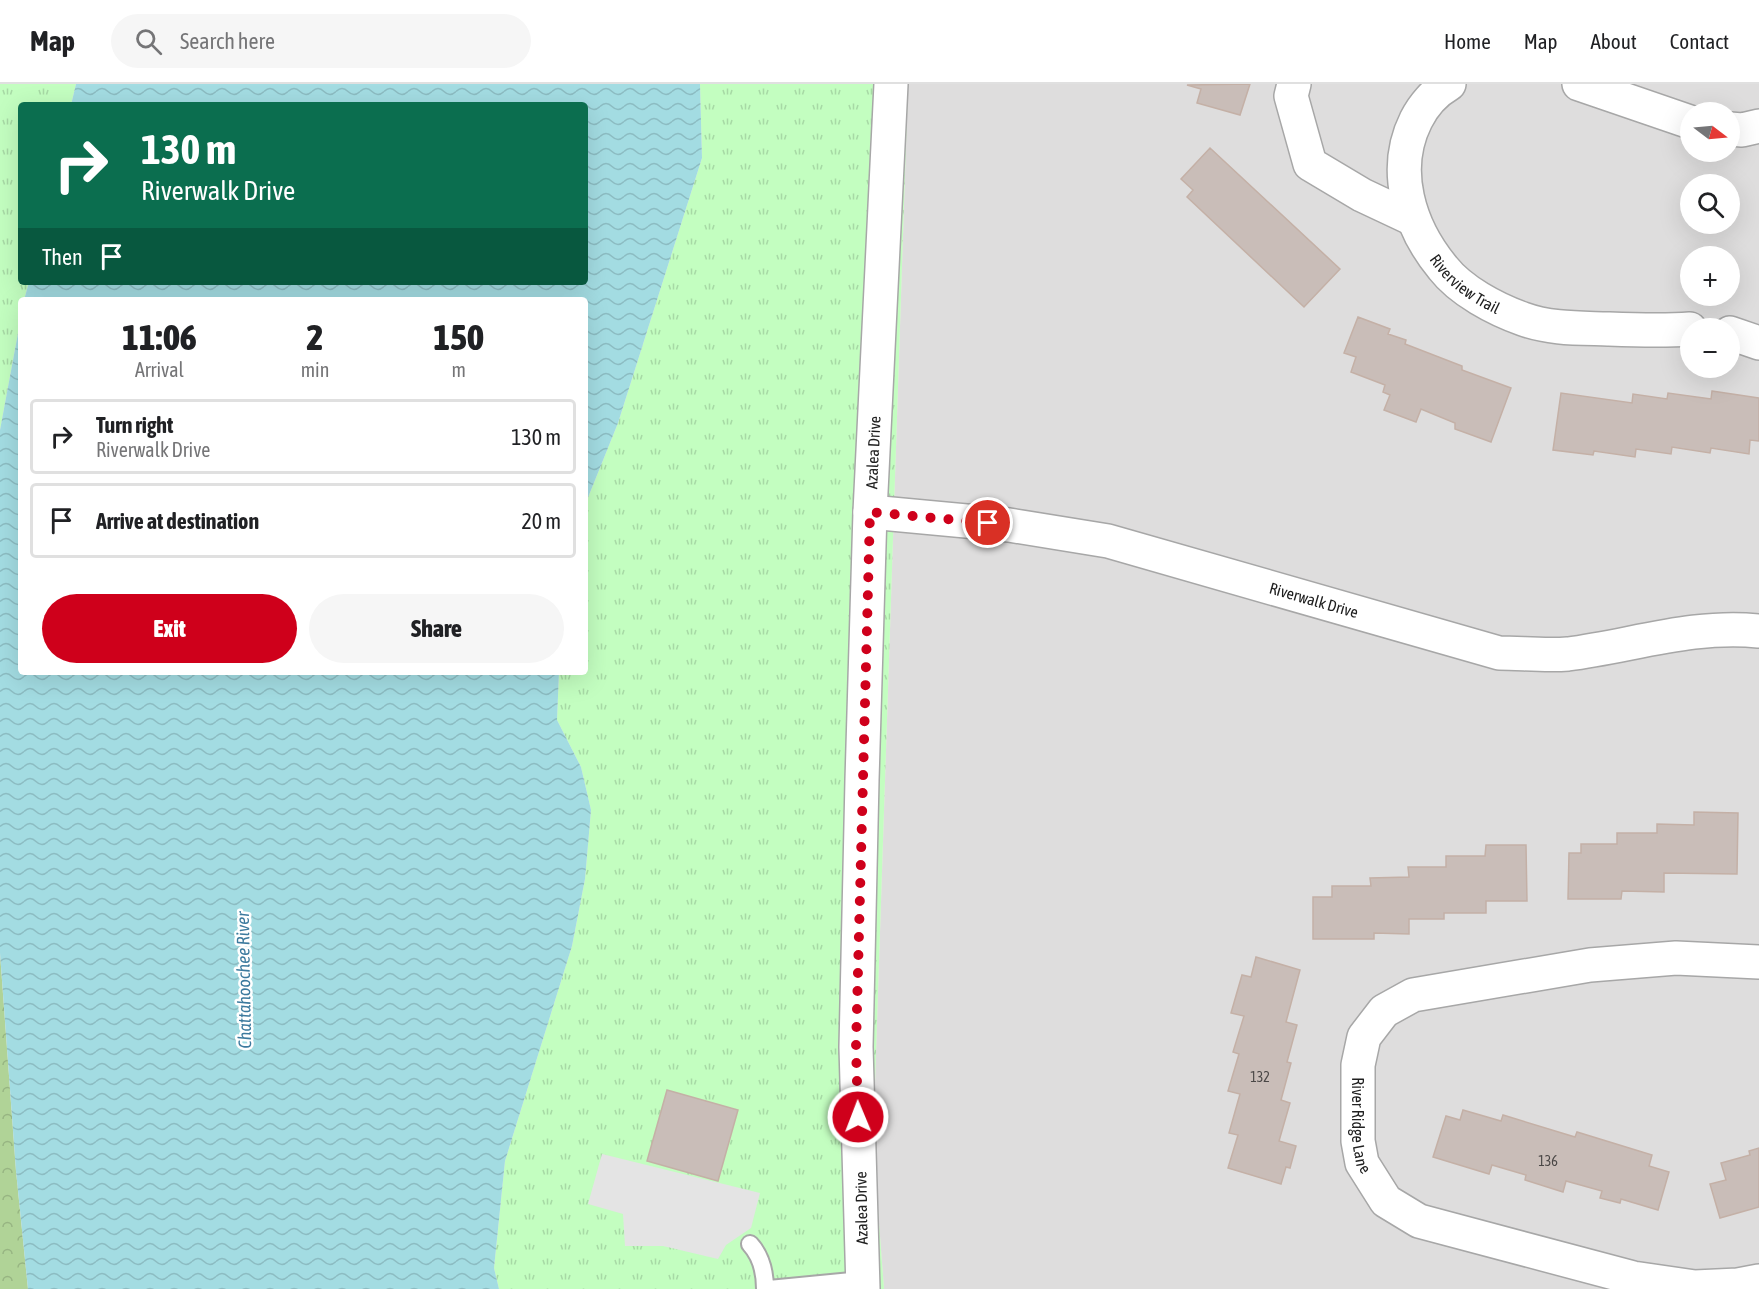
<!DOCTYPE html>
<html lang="en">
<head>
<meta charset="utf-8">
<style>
	:root { --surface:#fff; --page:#f6f6f6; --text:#202124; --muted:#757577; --line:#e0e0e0; --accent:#cf001b }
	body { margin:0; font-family:"Asap Condensed",sans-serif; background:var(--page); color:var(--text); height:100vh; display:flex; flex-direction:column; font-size:22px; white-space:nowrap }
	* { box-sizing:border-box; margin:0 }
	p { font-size:20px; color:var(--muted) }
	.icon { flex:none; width:33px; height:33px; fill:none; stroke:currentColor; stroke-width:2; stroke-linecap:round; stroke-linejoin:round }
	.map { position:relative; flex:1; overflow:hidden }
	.details { position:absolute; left:18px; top:213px; width:570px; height:378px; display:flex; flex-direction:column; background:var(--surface); border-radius:6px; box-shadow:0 6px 24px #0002 }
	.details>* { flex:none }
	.banner { position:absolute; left:18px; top:18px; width:570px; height:183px; border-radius:6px; box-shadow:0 6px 24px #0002; background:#0b6e4f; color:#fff; overflow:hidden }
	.needle { width:39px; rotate:106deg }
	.fabs { position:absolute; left:1680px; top:18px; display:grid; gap:12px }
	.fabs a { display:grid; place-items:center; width:60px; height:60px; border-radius:50%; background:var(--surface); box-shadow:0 6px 24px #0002; font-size:30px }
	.pin { position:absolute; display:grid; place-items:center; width:51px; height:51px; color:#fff; margin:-26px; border:3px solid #fff; border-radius:50%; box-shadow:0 2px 6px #0007 }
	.me { position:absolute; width:66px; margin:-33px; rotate:359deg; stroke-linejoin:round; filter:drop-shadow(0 0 4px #0008) }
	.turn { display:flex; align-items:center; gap:21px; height:126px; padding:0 24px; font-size:27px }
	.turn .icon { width:78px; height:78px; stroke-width:2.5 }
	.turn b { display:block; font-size:42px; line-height:51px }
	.then { display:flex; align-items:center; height:57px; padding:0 24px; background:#0003; gap:12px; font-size:22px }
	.eta { display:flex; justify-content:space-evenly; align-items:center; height:102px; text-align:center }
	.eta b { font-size:36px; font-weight:800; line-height:42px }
	.button { display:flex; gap:12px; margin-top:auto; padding:12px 24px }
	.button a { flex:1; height:69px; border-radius:36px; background:var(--accent); color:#fff; font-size:24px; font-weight:800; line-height:69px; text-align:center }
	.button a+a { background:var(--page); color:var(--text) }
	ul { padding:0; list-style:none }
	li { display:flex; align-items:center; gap:18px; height:75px; margin:0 12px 9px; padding:0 12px; border:3px solid var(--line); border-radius:6px }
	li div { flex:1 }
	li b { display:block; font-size:22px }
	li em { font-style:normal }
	header { display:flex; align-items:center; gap:36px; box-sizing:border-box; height:84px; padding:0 30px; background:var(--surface); border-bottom:2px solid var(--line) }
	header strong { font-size:28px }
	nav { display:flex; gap:33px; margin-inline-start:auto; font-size:21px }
	.search { width:420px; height:54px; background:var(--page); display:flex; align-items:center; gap:15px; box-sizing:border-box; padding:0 21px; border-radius:33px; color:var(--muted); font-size:22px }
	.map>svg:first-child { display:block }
	.residential { fill:#dedddd; fill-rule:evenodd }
	.forest { fill:url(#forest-crowns) }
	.park { fill:url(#park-tufts) }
	.parking { fill:#e4e4e4 }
	.water { fill:url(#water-waves) }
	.building { fill:#c9bdb8; stroke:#c4b0a6; stroke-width:1.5 }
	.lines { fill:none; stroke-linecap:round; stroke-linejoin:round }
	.service-casing { stroke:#a7a7a7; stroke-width:20 }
	.minor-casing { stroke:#a7a7a7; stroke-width:36 }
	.tertiary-casing { stroke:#a7a7a7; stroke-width:36 }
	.service { stroke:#fff; stroke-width:16 }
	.minor { stroke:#fff; stroke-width:33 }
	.tertiary { stroke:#fff; stroke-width:33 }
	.route { stroke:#cf001b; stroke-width:10; stroke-dasharray:0 18 }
	.labels { text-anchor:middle; stroke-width:5; stroke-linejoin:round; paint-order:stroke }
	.number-label { font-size:14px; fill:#4a4746 }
	.street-label { font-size:16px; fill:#202020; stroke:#fff }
	.water-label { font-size:18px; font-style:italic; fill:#3c7a9e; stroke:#fff }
</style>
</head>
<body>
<header>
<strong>Map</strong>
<div class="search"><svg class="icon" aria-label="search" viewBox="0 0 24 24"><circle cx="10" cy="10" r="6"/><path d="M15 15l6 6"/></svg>Search here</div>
<nav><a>Home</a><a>Map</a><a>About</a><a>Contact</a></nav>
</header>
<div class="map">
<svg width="1759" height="1205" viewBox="0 0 1759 1205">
	<defs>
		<pattern id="forest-crowns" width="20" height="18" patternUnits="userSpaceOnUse" patternTransform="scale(1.5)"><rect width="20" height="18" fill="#b0d397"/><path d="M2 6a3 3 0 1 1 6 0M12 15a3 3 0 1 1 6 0" fill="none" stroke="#97b582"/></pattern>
		<pattern id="park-tufts" width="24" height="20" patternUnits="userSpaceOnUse" patternTransform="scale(1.5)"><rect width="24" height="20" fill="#c3fec0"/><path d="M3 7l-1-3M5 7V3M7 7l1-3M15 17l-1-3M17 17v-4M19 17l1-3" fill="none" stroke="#a7d9a5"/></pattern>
		<pattern id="water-waves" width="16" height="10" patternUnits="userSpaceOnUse" patternTransform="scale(1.5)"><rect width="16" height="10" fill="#a3dce2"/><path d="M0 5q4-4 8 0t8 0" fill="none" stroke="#8cbcc2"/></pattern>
	</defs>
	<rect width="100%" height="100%" fill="#f1ece5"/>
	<path class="residential" d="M908,0H1759V1205H884L873,1060ZM1690,28H1730V68H1690ZM1690,100H1730V140H1690ZM1690,172H1730V212H1690ZM1690,244H1730V284H1690Z"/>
	<path class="forest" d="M0,869L16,1087L28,1205H0Z"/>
	<path class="park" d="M0,0H76L71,21H21V198H29L24,216H21V233L0,346Z
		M700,0H908L873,1060L884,1205H499L494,1184L505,1077L572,862L585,795L591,726L581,683L557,636L559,588H585V421L618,339L702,74Z"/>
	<path class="parking" d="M602,1070L760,1109L751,1144L726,1161L718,1175L663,1162H625L623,1130L588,1120Z"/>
	<path class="water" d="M76,0H700L702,74L618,339L585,421V216H24L29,198H585V21H71Z
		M21,233V588H559L557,636L581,683L591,726L585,795L572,862L505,1077L494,1184L499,1205H28L16,1087L0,869V346Z"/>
	<path class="building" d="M1250,0L1240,31L1197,19L1201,5L1187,1Z
		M1210,64L1340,185L1304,223L1187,113L1193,106L1181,95Z
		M1358,233L1390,245L1388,250L1406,256L1405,260L1462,282V286L1511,304L1491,358L1455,345V339L1421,325L1416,338L1384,326L1390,311L1383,308L1385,301L1351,288L1356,273L1344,269Z
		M1712,307L1759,314V357L1750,356L1749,370L1711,364L1710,369L1672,363L1671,370L1636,365L1635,373L1594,367L1593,371L1553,366L1561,309L1632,319L1633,310L1667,315L1668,309L1711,315Z
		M1694,728L1738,729L1737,790L1664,789V808L1622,807L1621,815H1568L1569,769H1581V760H1617V749H1657V740L1694,741Z
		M1486,761H1526L1527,817H1486V829H1444V835H1409V850L1374,849V855H1313V813H1332V802H1371L1370,794L1409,793L1408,783H1446V772H1485Z
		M1256,873L1300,886L1286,938L1297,941L1287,978L1291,979L1281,1016L1290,1019L1279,1057L1296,1062L1290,1084L1286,1083L1281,1100L1228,1084L1238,1051L1229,1049L1240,1010L1228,1007L1239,970L1233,968L1244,932L1231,929L1242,891L1251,893Z
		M667,1006L738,1026L718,1097L647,1077Z
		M1463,1026L1501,1037L1503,1031L1575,1053L1577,1048L1652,1071L1649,1082L1669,1088L1658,1126L1621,1115L1620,1119L1600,1114L1602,1107L1566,1097L1563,1108L1525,1096L1526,1091L1492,1081L1489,1090L1433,1073L1446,1032L1460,1036Z
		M1759,1064V1123L1720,1134L1710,1100L1726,1096L1721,1079L1750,1071L1749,1067Z"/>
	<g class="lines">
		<g class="service-casing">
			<path id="service" d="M750,1160C762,1173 765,1188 765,1205
				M769,1205L862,1196"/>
		</g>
		<g class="minor-casing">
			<g id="minor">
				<path d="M1294,0L1291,12L1310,80L1362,111L1413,135"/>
				<path id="s1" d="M1449,0C1435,8 1423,22 1416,36C1391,86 1409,143 1443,184C1461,207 1495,225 1523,235C1550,245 1580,244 1608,245C1636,246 1663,247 1690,245"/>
				<path d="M1579,0L1690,38"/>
				<path d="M1730,45L1742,46L1759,42"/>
				<path d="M1730,249L1759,259"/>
				<path id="s2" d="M870,428L1009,441L1108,457L1499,569C1521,569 1545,572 1568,570C1631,562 1694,540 1759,547"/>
				<path id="s3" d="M1759,878L1676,874L1590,881L1413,911L1384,927L1364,953L1358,981V1057L1362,1079L1386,1117L1419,1137L1633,1194L1695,1203L1738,1201L1759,1197"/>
			</g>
		</g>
		<g class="tertiary-casing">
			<g id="tertiary">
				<path id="s4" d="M863,1205L856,963L862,696L870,428L891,0"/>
			</g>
		</g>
		<use href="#service" class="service"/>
		<use href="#minor" class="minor"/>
		<use href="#tertiary" class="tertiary"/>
	</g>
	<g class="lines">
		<path class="route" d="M858,1033L856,963L870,428L988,439"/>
	</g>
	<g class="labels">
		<g class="number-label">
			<text x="1260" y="998">132</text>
			<text x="1548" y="1082">136</text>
		</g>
		<g class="street-label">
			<text dy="6" stroke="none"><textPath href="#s1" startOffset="236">Riverview Trail</textPath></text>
			<text dy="6" stroke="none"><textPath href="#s4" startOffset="837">Azalea Drive</textPath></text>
			<text dy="6" stroke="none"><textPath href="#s2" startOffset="454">Riverwalk Drive</textPath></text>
			<text dy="6" stroke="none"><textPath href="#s3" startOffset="504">River Ridge Lane</textPath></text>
			<text transform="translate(861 1124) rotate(-91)" y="6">Azalea Drive</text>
		</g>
		<g class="water-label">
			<text transform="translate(244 896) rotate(-91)" y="6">Chattahoochee River</text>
		</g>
	</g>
</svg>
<div class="fabs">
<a><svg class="needle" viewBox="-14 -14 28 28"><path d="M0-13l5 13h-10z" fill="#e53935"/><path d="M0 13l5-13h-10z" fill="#757577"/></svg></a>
<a><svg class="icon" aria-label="search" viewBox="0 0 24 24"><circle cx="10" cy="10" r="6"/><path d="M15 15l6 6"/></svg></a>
<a>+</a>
<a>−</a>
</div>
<div class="pin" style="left:988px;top:439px;background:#d93025"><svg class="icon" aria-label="arrive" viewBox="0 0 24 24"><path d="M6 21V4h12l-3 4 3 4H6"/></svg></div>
<svg class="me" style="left:858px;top:1033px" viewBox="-20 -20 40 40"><circle r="17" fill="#cf001b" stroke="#fff" stroke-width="3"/><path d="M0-11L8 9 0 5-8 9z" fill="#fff"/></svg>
<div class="banner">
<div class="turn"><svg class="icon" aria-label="right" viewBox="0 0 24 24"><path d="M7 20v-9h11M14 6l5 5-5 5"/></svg><div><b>130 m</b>Riverwalk Drive</div></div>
<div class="then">Then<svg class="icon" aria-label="arrive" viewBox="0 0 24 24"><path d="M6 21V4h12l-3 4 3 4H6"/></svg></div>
</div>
<section class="details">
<div class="eta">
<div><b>11:06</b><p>Arrival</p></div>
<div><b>2</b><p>min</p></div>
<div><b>150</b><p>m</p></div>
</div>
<ul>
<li><svg class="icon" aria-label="right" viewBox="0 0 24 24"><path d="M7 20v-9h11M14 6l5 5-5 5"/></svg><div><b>Turn right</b><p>Riverwalk Drive</p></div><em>130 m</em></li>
<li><svg class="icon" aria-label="arrive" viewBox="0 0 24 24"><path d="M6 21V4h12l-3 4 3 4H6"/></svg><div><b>Arrive at destination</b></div><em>20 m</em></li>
</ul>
<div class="button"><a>Exit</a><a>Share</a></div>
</section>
</div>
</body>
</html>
